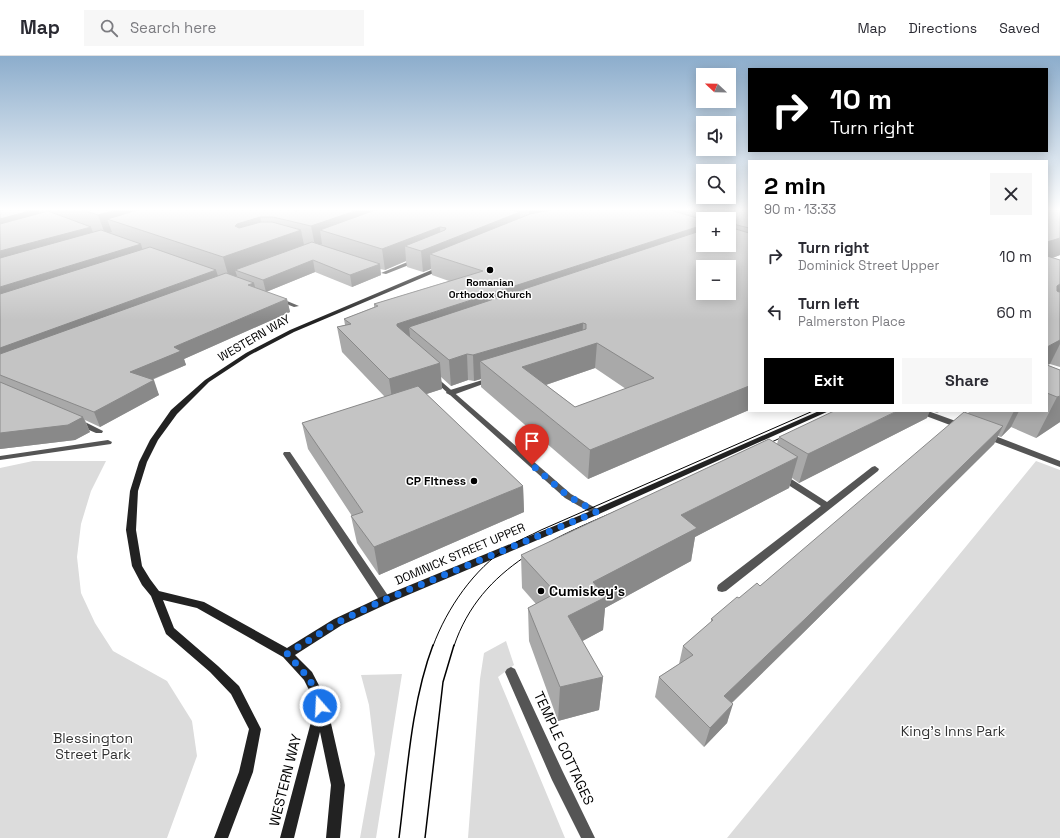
<!DOCTYPE html>
<html lang="en">
<head>
<meta charset="utf-8">
<style>
	:root { --surface:#fff; --page:#f7f7f7; --text:#2b2b33; --muted:#7c7c81; --line:#e1e1e2; --accent:#000 }
	body { margin:0; font-family:"Space Grotesk",sans-serif; background:var(--page); color:var(--text); height:100vh; display:flex; flex-direction:column; font-size:15px; white-space:nowrap }
	* { box-sizing:border-box; margin:0 }
	p { font-size:13px; color:var(--muted) }
	.icon { flex:none; width:22px; height:22px; fill:none; stroke:currentColor; stroke-width:2; stroke-linecap:round; stroke-linejoin:round }
	.map { position:relative; flex:1; overflow:hidden }
	.sheet { position:absolute; left:748px; top:104px; width:300px; height:252px; display:flex; flex-direction:column; background:var(--surface); border-radius:0px; box-shadow:0 2px 10px #0003 }
	.sheet>* { flex:none }
	.banner { position:absolute; left:748px; top:12px; width:300px; height:84px; border-radius:0px; box-shadow:0 2px 10px #0003; background:#000; color:#fff; overflow:hidden }
	.needle { width:26px; rotate:292deg }
	.buttons { position:absolute; left:696px; top:12px; display:grid; gap:8px }
	.buttons a { display:grid; place-items:center; width:40px; height:40px; border-radius:0px; background:var(--surface); box-shadow:0 2px 10px #0003; font-size:20px }
	.pin { position:absolute; display:grid; place-items:center; width:34px; height:34px; color:#fff; margin:-41px -17px; border-radius:50% 50% 50% 0; rotate:-45deg; box-shadow:0 0 4px #0007 }
	.pin .icon { rotate:45deg }
	.me { position:absolute; width:44px; margin:-22px; rotate:341deg; stroke-linejoin:round; filter:drop-shadow(0 0 3px #0008) }
	.turn { display:flex; align-items:center; gap:14px; height:84px; padding:0 16px; font-size:18px }
	.turn .icon { width:52px; height:52px; stroke-width:2.5 }
	.turn b { display:block; font-size:28px; line-height:34px }
	.round { display:grid; place-items:center; flex:none; width:42px; height:42px; border-radius:0px; background:var(--page) }
	.head { display:flex; align-items:center; justify-content:space-between; height:68px; padding:0 16px }
	h1 { font-size:24px; font-weight:700; line-height:30px; color:var(--accent) }
	.button { display:flex; gap:8px; margin-top:auto; padding:8px 16px }
	.button a { flex:1; height:46px; border-radius:0px; background:var(--accent); color:#fff; font-size:16px; font-weight:700; line-height:46px; text-align:center }
	.button a+a { background:var(--page); color:var(--text) }
	ul { padding:0; list-style:none }
	li { display:flex; align-items:center; gap:12px; height:56px; padding:0 16px }
	li div { flex:1 }
	li b { display:block; font-size:15px }
	li em { font-style:normal }
	header { display:flex; align-items:center; gap:24px; box-sizing:border-box; height:56px; padding:0 20px; background:var(--surface); border-bottom:1px solid var(--line) }
	header strong { font-size:19px }
	nav { display:flex; gap:22px; margin-inline-start:auto; font-size:14px }
	.search { width:280px; height:36px; background:var(--page); display:flex; align-items:center; gap:10px; box-sizing:border-box; padding:0 14px; border-radius:0px; color:var(--muted); font-size:15px }
	.map>svg:first-child { display:block }
	.green { fill:#dcdcdc }
	.lines { fill:none; stroke-linecap:round; stroke-linejoin:round }
	.lane { fill:#555; fill-rule:evenodd }
	.street { fill:#555; fill-rule:evenodd }
	.secondary { fill:#222; fill-rule:evenodd }
	.tram-far1 { stroke:#000; stroke-width:1 }
	.tram { stroke:#000; stroke-width:1.5 }
	.wall { fill:#a9a9a9; fill-rule:evenodd }
	.shaded-wall { fill:#898989 }
	.building { fill:#c4c4c4; stroke:#898989; fill-rule:evenodd }
	.route { stroke:#1a73e8; stroke-width:7; stroke-dasharray:0 12.6 }
	.poi-dot { fill:#000; stroke:#fff; stroke-width:1.5 }
	.labels { text-anchor:middle; stroke-width:3; stroke-linejoin:round; paint-order:stroke }
	.far-poi-label { font-size:10px; font-weight:bold; fill:#000; stroke:#fff }
	.street-label { font-size:12px; fill:#000; stroke:#fff }
	.poi-label { font-size:12px; font-weight:bold; fill:#000; stroke:#fff; text-anchor:end }
	.near-poi-label { font-size:14px; font-weight:bold; fill:#000; stroke:#fff; text-anchor:start }
	.near-park-label { font-size:14px; fill:#333; stroke:#fff }
	.near-street-label { font-size:14px; fill:#000; stroke:#fff }
</style>
</head>
<body>
<header>
<strong>Map</strong>
<div class="search"><svg class="icon" aria-label="search" viewBox="0 0 24 24"><circle cx="10" cy="10" r="6"/><path d="M15 15l6 6"/></svg>Search here</div>
<nav><a>Map</a><a>Directions</a><a>Saved</a></nav>
</header>
<div class="map">
<svg width="1060" height="782" viewBox="0 0 1060 782">
	<rect width="100%" height="100%" fill="#fff"/>
	<path class="green" d="M33,405H106L91,435L81,468L77,501L81,537L95,567L113,595L167,625L192,665L197,700L167,782H0V412Z
		M1036,405L1060,414V782H727Z
		M506,585L514,609L498,621L565,782H468L480,623L484,597Z
		M402,618L376,782H360L375,698L369,649L361,619Z"/>
	<g class="lines">
		<path class="lane" d="M417,202L419,203V205L386,218L381,217Z
			M492,321L495,323L494,324L453,339H450L446,337L447,335Z
			M917,355H928L964,368L965,370L964,372H958L918,357Z
			M984,378H990L1060,405V411L984,382L983,380Z
			M108,384L112,386L111,388L0,404V400Z
			M284,396H290L389,541L390,544L389,547L385,548L381,547L283,398Z
			M875,410L879,413L878,415L726,535L722,536L718,535L717,532L718,529L821,450L779,423L778,421L779,419H785L827,446L872,411Z"/>
		<path class="street" d="M276,242H280L299,250L294,251L276,244Z
			M433,319L435,320L571,438L599,454L601,456L599,458H593L565,442L431,322L430,321Z
			M75,364H81L103,375L102,377H96L75,368L74,366Z
			M511,611L515,613L562,714L595,782H581L552,724L505,616L507,613Z"/>
		<path class="secondary" d="M441,210L443,211V213L294,276L250,299L209,326L177,358L158,384L147,406L138,435L136,474L142,510L150,523L159,535L204,546L287,592L334,563L381,541L593,454L819,355H829L599,458L389,547L342,569L295,599L312,616L325,641L345,729L340,782H326L331,729L320,676L294,782H280L315,651L313,642L304,624L283,601L197,552L163,544L174,572L218,610L239,630L261,673L253,716L228,782H214L239,716L249,673L231,638L210,616L166,578L151,540L142,529L132,510L126,474L130,435L139,406L150,384L171,354L205,324L246,297L290,274Z"/>
		<path class="tram-far1" d="M763,390L789,378
			M433,590C447,552 474,513 508,491C518,484 530,480 541,474L813,355
			M454,590C481,509 556,481 628,450"/>
		<path class="tram" d="M399,782C407,719 411,647 433,589
			M425,782L443,626L454,589"/>
	</g>
	<path class="wall" d="M0,154H749V354L588,423L481,331V323L474,325L468,324L451,330L441,321L442,333L426,338L523,430L524,456L379,519L357,487L351,460H352L308,393L302,367L385,341L342,296L337,271L345,269L344,263L374,251V248L449,225L432,219L431,213L423,216L407,211L406,205L385,214L380,213L381,219L352,231L315,216L266,236L287,243L290,256L184,303L186,309L152,324L159,339L100,371L85,364L90,376L75,384L0,393ZM703,163H729L703,189ZM595,312L626,333L575,351L546,329Z
		M1047,154H1060V199L1052,202L1060,204V311L1050,308L1047,309L1060,314V366L1036,382L1011,371L1001,381L998,380L994,388L799,581L732,647L727,667L704,691L655,641L659,621L679,608L683,590L711,566V563L739,542L760,530L968,358L969,355H1047Z
		M932,355H941L937,357Z
		M927,362L799,427L792,422L789,432L695,481L691,505L605,552L603,574L582,585L603,621L599,654L558,665L529,585L528,552L536,548L522,532L521,499L777,388L779,381Z"/>
	<path class="shaded-wall" d="M33,154H39L42,163L0,175V163Z
		M117,154H181L107,163L112,176L105,178L98,159Z
		M358,154H413L320,174L322,188L315,190L311,170Z
		M529,154H611L529,172Z
		M520,156V175L430,198L431,213L423,216L421,195L405,190L406,205L385,214L382,193L440,171L441,187Z
		M260,161L265,181L240,190L235,170L237,168Z
		M729,168H733L729,188Z
		M703,169V188L409,271L411,289L397,270V268Z
		M91,171L95,182L0,208V195Z
		M301,174L305,194L235,214L237,220L229,222L223,201Z
		M1060,182V199L1047,204V186Z
		M141,188L144,199L0,245V231Z
		M313,204L315,216L266,236L263,224Z
		M380,208L381,219L352,231L350,219Z
		M216,214L220,226L0,308V292Z
		M254,227L257,239L248,229Z
		M1060,228V245L1047,252L1057,230Z
		M287,243L290,256L184,303L186,309L136,330L130,316L174,291Z
		M583,267L582,292L480,305L481,323L474,325L473,299Z
		M1060,284V288L1050,308L1047,309V291Z
		M597,287L595,312L522,337V311Z
		M467,298L468,324L451,330L449,304Z
		M440,307L442,333L393,349L389,323Z
		M154,324L159,339L100,371L94,356Z
		M749,330V354L588,423L590,394Z
		M1060,340V366L1036,382L1057,341Z
		M897,355H930L927,362L799,427L808,398Z
		M1014,355H1019L1011,371L1001,381Z
		M83,361L90,376L75,384L0,393V377Z
		M1003,370L994,388L799,581L719,659L724,640Z
		M798,401L789,432L695,481L691,505L605,552L603,574L566,594L568,560L593,526L681,459Z
		M523,430L524,456L379,519L374,491Z
		M603,621L599,654L558,665L560,631Z
		M733,648L727,667L704,691L710,672Z"/>
	<path class="building" d="M0,154H33L0,163Z
		M82,154H117L98,159Z
		M138,154H294L296,155L299,154H358L311,170L273,161H260L237,168L235,170L239,172L261,166H272L301,174L223,201L107,163Z
		M375,154H511L520,156L421,195L405,190L445,174L446,172L440,171L382,193L320,174Z
		M551,154H671L703,164V169L397,268V270L440,307L389,323L337,271L351,268L344,263L378,250L374,248L483,215L430,198L530,158Z
		M688,154H749V172L733,168H729V163H706L707,161Z
		M1047,154H1056L1060,155V182L1047,186Z
		M48,155L91,171L0,195V168Z
		M729,171L749,177V330L590,394L480,305L586,273V268L583,267L473,299L467,298L449,304L409,271L703,174V189H729ZM703,211H729V237H703ZM597,287L654,322L575,351L522,311Z
		M101,174L141,188L0,231V202Z
		M312,186L380,208L350,219L313,204L263,224L235,214Z
		M150,191L216,214L0,292V238Z
		M1047,200L1060,204V228L1057,230V235L1059,236H1060V284L1047,291Z
		M226,217L254,227L248,229L287,243L174,291L181,295L130,316L154,324L94,356L0,319V298Z
		M1047,309L1060,314V340L1057,341L1047,337Z
		M0,326L83,361L68,369L0,377Z
		M418,330L523,430L374,491L351,460L363,456L302,367Z
		M834,355H897L808,398L779,381Z
		M964,356L1003,370L806,562L724,640L733,648L710,672L659,621L693,599L683,590L713,564L711,563L737,541L739,542L757,527L760,530Z
		M769,383L798,401L681,459L697,472L593,526L606,541L568,560L603,621L560,631L528,552L556,537L521,499Z"/>
	<linearGradient id="sky" x2="0" y2="1"><stop stop-color="#8cadcc"/><stop offset="0.58" stop-color="#fff"/><stop offset="1" stop-color="#fff" stop-opacity="0"/></linearGradient>
	<rect width="1060" height="264" fill="url(#sky)"/>
	<g class="lines">
		<path class="route" d="M320,650C316,627 302,614 287,598L338,566L384,544L596,456L568,440L532,409"/>
	</g>
	<g class="poi-dot">
		<circle cx="490" cy="214" r="4"/>
		<circle cx="474" cy="425" r="4"/>
		<circle cx="541" cy="535" r="4"/>
	</g>
	<g class="labels">
		<g class="far-poi-label">
			<text x="490" y="230">Romanian<tspan x="490" dy="12">Orthodox Church</tspan></text>
		</g>
		<g class="street-label">
			<text transform="translate(254 282) rotate(-30)" y="4">WESTERN WAY</text>
			<text transform="translate(460 498) rotate(-23)" y="4">DOMINICK STREET UPPER</text>
		</g>
		<g class="poi-label">
			<text x="466" y="429">CP Fitness</text>
		</g>
		<g class="near-poi-label">
			<text x="549" y="540">Cumiskey’s</text>
		</g>
		<g class="near-park-label">
			<text x="953" y="680">King's Inns Park</text>
			<text x="93" y="687">Blessington<tspan x="93" dy="16">Street Park</tspan></text>
		</g>
		<g class="near-street-label">
			<text transform="translate(564 692) rotate(65)" y="5">TEMPLE COTTAGES</text>
			<text transform="translate(285 724) rotate(-76)" y="5">WESTERN WAY</text>
		</g>
	</g>
</svg>
<div class="buttons">
<a><svg class="needle" viewBox="-14 -14 28 28"><path d="M0-13l5 13h-10z" fill="#e53935"/><path d="M0 13l5-13h-10z" fill="#7c7c81"/></svg></a>
<a><svg class="icon" aria-label="sound" viewBox="0 0 24 24"><path d="M4 9h4l5-4v14l-5-4H4zM17 9q2 3 0 6"/></svg></a>
<a><svg class="icon" aria-label="search" viewBox="0 0 24 24"><circle cx="10" cy="10" r="6"/><path d="M15 15l6 6"/></svg></a>
<a>+</a>
<a>−</a>
</div>
<div class="pin" style="left:532px;top:409px;background:#d93025"><svg class="icon" aria-label="arrive" viewBox="0 0 24 24"><path d="M6 21V4h12l-3 4 3 4H6"/></svg></div>
<svg class="me" style="left:320px;top:650px" viewBox="-20 -20 40 40"><circle r="17" fill="#1a73e8" stroke="#fff" stroke-width="3"/><path d="M0-11L8 9 0 5-8 9z" fill="#fff"/></svg>
<div class="banner">
<div class="turn"><svg class="icon" aria-label="right" viewBox="0 0 24 24"><path d="M7 20v-9h11M14 6l5 5-5 5"/></svg><div><b>10 m</b>Turn right</div></div>
</div>
<section class="sheet">
<div class="head"><div><h1>2 min</h1><p>90 m · 13:33</p></div><a class="round"><svg class="icon" aria-label="close" viewBox="0 0 24 24"><path d="M6 6l12 12M18 6L6 18"/></svg></a></div>
<ul>
<li><svg class="icon" aria-label="right" viewBox="0 0 24 24"><path d="M7 20v-9h11M14 6l5 5-5 5"/></svg><div><b>Turn right</b><p>Dominick Street Upper</p></div><em>10 m</em></li>
<li><svg class="icon" aria-label="left" viewBox="0 0 24 24"><path d="M17 20v-9H6M10 6l-5 5 5 5"/></svg><div><b>Turn left</b><p>Palmerston Place</p></div><em>60 m</em></li>
</ul>
<div class="button"><a>Exit</a><a>Share</a></div>
</section>
</div>
</body>
</html>
